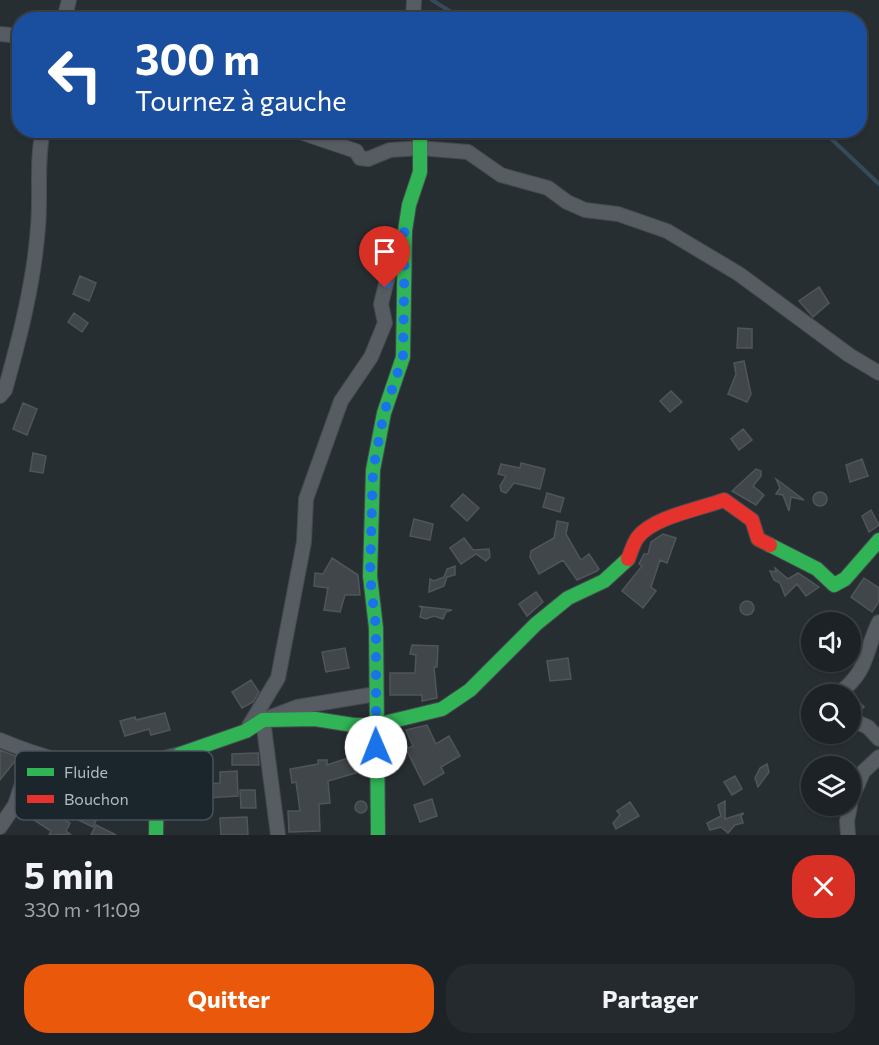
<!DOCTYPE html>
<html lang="fr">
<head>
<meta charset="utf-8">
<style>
	:root { --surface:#1d2226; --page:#252a2e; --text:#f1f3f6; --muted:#a0a4a7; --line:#3b3f43; --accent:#ea580c }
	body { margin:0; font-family:Commissioner,sans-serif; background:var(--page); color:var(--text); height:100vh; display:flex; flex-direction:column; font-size:22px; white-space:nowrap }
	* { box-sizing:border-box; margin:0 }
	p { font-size:20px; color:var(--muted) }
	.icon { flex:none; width:33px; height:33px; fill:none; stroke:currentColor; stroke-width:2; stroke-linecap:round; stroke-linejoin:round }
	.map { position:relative; height:835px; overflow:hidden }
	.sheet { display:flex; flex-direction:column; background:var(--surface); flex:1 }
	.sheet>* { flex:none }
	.top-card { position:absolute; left:12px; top:12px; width:855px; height:126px; border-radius:24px; box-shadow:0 2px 4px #0004,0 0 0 2px var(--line); background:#1a4fa0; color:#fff; overflow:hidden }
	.buttons { position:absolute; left:801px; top:612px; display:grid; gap:12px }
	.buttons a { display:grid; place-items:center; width:60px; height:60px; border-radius:50%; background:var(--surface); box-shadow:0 2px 4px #0004,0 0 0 2px var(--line); font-size:30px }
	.pin { position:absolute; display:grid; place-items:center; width:51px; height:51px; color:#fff; margin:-62px -26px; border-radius:50% 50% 50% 0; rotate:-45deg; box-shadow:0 0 6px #0007 }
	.pin .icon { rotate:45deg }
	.me { position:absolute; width:66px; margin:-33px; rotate:359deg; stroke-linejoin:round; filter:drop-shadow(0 0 4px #0008) }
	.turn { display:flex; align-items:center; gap:21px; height:126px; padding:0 24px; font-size:27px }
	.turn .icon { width:78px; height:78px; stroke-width:2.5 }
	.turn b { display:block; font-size:42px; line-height:51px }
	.round { display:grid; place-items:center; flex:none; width:63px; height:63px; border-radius:24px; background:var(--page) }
	.head { display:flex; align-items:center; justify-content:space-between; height:102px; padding:0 24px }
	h1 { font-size:36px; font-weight:700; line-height:45px }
	.button { display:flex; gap:12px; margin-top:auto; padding:12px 24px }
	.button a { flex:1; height:69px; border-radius:24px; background:var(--accent); color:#fff; font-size:24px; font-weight:700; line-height:69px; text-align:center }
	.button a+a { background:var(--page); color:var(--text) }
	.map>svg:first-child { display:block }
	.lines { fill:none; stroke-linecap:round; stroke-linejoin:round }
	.stream { stroke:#354b59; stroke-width:4 }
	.building { fill:#40464a; stroke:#4f565a; stroke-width:1.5 }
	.street-casing { stroke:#444a4d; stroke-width:16 }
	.fast-casing { stroke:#444a4d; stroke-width:16 }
	.jam-casing { stroke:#444a4d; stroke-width:16 }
	.street { stroke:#565c61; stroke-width:14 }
	.fast { stroke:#30b455; stroke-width:14 }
	.jam { stroke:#e5322d; stroke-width:14 }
	.route { stroke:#1a73e8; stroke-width:10; stroke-dasharray:0 18 }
	.key { fill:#1b252c; stroke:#48525a; stroke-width:1.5 }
	.key-label { font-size:16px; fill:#b0bbc4 }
</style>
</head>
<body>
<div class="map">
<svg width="879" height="835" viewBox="0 0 879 835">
	<rect width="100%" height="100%" fill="#272e32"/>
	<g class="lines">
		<path class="stream" d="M432,0L464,20
			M822,130L879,184"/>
	</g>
	<path class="building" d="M80,276L96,283L89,301L73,294Z
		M819,287L829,303L813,317L799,301Z
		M74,313L88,323L82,332L68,322Z
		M738,328L752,329V348H737Z
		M744,361L751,394L747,402L728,394L736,374L734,363Z
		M671,391L682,402L670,412L660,401Z
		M23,403L37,409L27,435L13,429Z
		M743,429L752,440L739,450L731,439Z
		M33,453L46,456L43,473L30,471Z
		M862,459L868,476L850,482L846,465Z
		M521,463L545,469L540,489L514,483L506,493L501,491L500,486L506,476L498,474L501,464L520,468Z
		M756,469L761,471V476L753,486L764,495L756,505L732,491Z
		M776,479L783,484L804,500L791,497L789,511L783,495L776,494L780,488Z
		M813 499a7 7 0 1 1 14 0a7 7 0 1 1-14 0Z
		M547,493L564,498L560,512L543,507Z
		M463,494L479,508L467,521L451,506Z
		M871,510L879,525L869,532L862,516Z
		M414,519L433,524L430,540L410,536Z
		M557,521L568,523L566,534L581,560L589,554L599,569L597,571L577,580L563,560L539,574L530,557L531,551L554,538Z
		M663,534L676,538L667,563L660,560L651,587L656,591L643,608L622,591L642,566L639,564L644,554H648L651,542Z
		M464,538L473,550L489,549L490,557L486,561L476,554L461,564L450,548Z
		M332,558L358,575L360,595H345L340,612L324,610L328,588L314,586L315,573L323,574Z
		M455,566V575L447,577L444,586L429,592L430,579L434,581L444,577L447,569Z
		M775,568L788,579L798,573L819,587L806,596L797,584L785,596L780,583L774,580L770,571L776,572Z
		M864,578L879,588V602L872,612L851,597Z
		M536,592L543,602L527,616L519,604Z
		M740 608a7 7 0 1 1 14 0a7 7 0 1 1-14 0Z
		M419,606L425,607L452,610L446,612L443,619L434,616L426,619L420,617L422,608Z
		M412,645L438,646L437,667H434L437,698L422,701V695H390V673H415L416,655L410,654Z
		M345,648L349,668L326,672L322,652Z
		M568,658L571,679L550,681L547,661Z
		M251,680L259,692L253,702L242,708L232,692Z
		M852,694L864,707L858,713L850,710Z
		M165,713L170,730L151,735L149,729L125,736L120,721L135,717L136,720Z
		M427,725L436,744L449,736L460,756L441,767L444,773L424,785L406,749L413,746L406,730Z
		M0,750L18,757L0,780Z
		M258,753L259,765H232V754Z
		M351,757L356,773L328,781L330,803L319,804L320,831L289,832L288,811H300L296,782L292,783L290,769L318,764V760H327V765Z
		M767,764L769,772L758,787L755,778L760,768Z
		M237,771L238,796L191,799V784L220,783V772Z
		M735,776L742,789L732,795L724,782Z
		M240,790H255L256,808H241Z
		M432,799L437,816L420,822L414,805Z
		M355 807a6 6 0 1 1 12 0a6 6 0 1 1-12 0Z
		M725,801V819L744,813L741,816L743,823L735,825L728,833L721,827L710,830L707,823L721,816L718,805Z
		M85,802L101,810L93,827L76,819Z
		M630,802L639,816L616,829L613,823L620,815L617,811Z
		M37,813L50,820L54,814L70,823L66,831L70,834L49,835L51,831L34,820Z
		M247,817L248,835H221L220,818Z
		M96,825L116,835H91Z"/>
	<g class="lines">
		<g class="street-casing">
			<path id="street" d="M64,20L69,0
				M413,20L414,0
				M0,34L20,36
				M294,130L356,151L360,158L368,159L390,150L420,148L468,152L501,175L548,188L567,202L585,210L618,214L667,231L739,274L849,355L879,373
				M0,396L5,390C20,337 34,282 38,227C41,195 36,163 43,130
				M838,694C869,671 864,653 879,622
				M850,719L868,727L879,739
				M249,726L278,678L304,542L306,499L341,401L371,357L385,323L381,304L393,256L403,235
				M0,740C33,754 90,773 126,767C144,764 162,758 180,754
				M850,803L863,772L879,757
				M0,827L15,805L32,754
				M278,835L263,720L297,707L376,694
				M848,835L847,821L850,806"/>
		</g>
		<g class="fast-casing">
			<path id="fast" d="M770,545L817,569L834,585L845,579L879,540
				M156,835C156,805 157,776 180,754L246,731L263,720L315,719L353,725H376L442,709L470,690L536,624L568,598L604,581L628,559
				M378,835L376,628L370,576L373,470L384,413L403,357L405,231L409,205L420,172V130"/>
		</g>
		<g class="jam-casing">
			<path id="jam" d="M628,559C631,553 633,543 638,537C653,517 700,509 724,500L752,520L758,539L770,545"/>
		</g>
		<use href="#street" class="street"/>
		<use href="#fast" class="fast"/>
		<use href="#jam" class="jam"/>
	</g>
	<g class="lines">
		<path class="route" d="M376,747V628L370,576L373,470L384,413L403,357L405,231L393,256L385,288"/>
	</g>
	<rect x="15" y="751" width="198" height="69" rx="9" class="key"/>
	<rect x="27" y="768" width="27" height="8" fill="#30b455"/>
	<rect x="27" y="795" width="27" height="8" fill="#e5322d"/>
	<g class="key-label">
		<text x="64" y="778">Fluide</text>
		<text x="64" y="805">Bouchon</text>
	</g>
</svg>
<div class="buttons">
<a><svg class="icon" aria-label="sound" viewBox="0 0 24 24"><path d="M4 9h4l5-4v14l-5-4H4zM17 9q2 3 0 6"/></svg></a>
<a><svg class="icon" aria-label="search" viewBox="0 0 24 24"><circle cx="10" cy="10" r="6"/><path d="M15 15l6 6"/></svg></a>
<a><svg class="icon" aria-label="layers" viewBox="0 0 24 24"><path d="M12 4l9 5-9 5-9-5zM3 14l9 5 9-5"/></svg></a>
</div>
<div class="pin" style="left:385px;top:288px;background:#d93025"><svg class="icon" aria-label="arrive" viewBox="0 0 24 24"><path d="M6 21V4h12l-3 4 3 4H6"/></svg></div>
<svg class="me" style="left:376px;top:747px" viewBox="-20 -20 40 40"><circle r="19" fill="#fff"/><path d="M0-13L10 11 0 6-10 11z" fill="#1a73e8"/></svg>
<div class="top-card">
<div class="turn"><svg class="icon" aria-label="left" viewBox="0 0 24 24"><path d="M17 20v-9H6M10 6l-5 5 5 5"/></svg><div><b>300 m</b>Tournez à gauche</div></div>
</div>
</div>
<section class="sheet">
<div class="head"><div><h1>5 min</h1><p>330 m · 11:09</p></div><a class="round" style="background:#d93025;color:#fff"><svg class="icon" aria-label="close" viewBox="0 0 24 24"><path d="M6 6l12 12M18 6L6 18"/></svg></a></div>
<div class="button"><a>Quitter</a><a>Partager</a></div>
</section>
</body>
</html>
